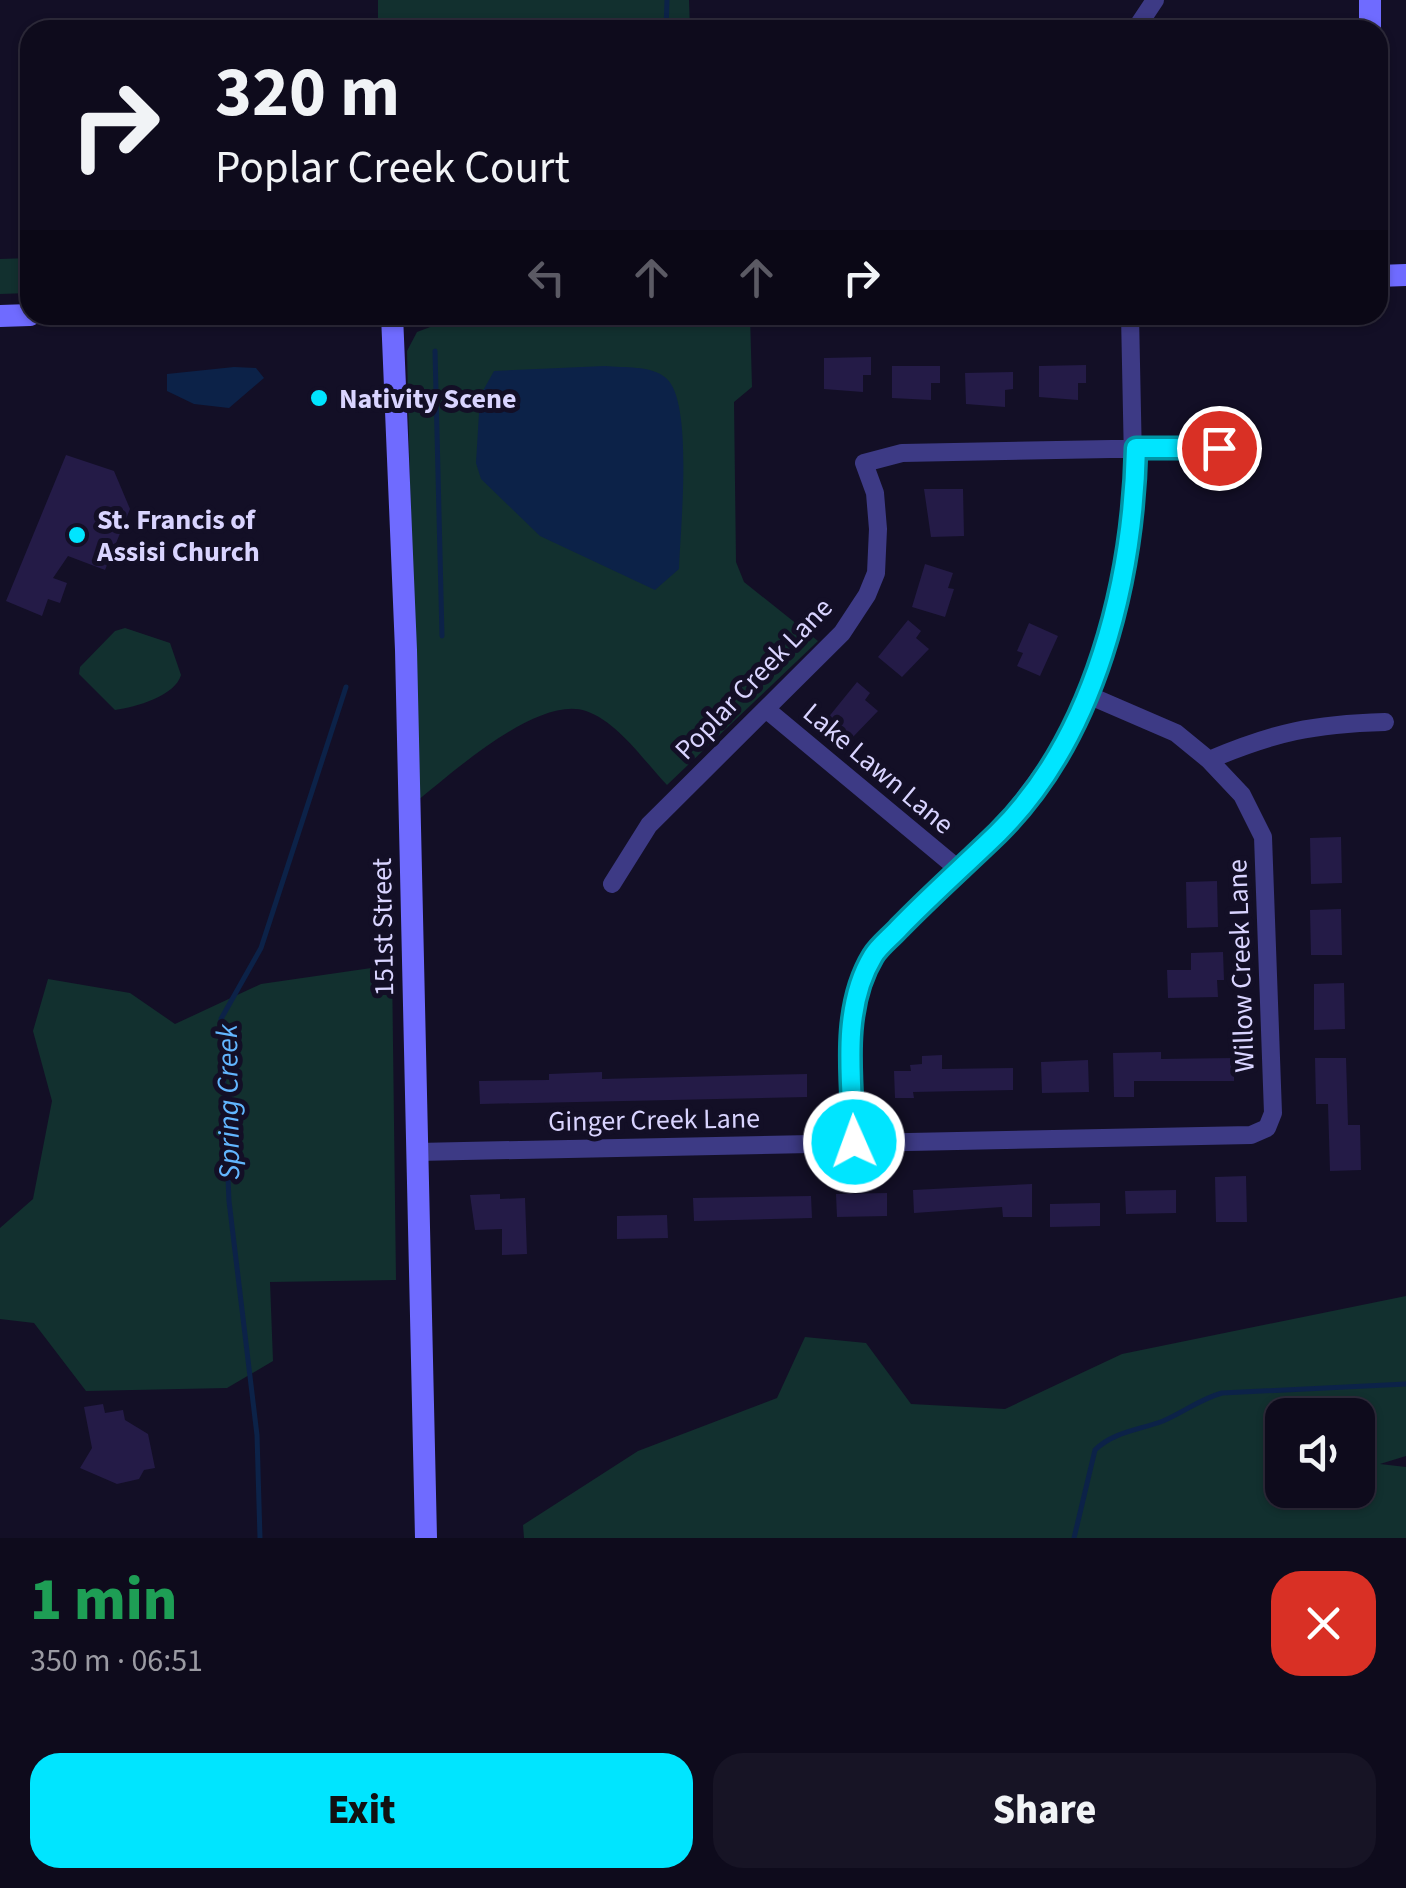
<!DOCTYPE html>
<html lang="en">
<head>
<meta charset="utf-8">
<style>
	:root { --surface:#0e0b1c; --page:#171425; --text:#f1f3f6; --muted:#9b9ba3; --line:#2e2b3b; --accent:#00e5ff }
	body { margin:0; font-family:"Source Sans 3",sans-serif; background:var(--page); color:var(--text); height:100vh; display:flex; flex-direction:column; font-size:38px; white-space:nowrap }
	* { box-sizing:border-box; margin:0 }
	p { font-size:32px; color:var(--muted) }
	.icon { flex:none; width:55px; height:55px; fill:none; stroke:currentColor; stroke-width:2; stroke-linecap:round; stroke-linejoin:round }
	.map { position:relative; height:1538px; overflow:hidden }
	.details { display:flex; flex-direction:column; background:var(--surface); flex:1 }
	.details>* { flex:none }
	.banner { position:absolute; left:20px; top:20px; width:1368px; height:305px; border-radius:30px; box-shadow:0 2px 8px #0004,0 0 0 2px var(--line); background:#0e0b1c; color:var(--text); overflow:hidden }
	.fabs { position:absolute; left:1265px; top:1398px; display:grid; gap:20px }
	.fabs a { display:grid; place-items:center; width:110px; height:110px; border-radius:20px; background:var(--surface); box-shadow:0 2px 8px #0004,0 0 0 2px var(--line); font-size:50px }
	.pin { position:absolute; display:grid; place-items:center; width:85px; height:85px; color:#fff; margin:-42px; border:5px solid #fff; border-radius:50%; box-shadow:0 2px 10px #0007 }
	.me { position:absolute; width:110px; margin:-55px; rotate:358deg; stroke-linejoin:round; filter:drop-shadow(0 0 8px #0008) }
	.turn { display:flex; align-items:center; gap:35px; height:210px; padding:0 30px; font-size:45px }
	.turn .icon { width:130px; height:130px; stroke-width:2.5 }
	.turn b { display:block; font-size:70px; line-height:85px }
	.lanes { display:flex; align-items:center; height:95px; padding:0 30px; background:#0003; justify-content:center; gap:50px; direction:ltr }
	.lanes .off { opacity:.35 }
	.round { display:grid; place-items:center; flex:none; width:105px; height:105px; border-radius:30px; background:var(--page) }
	.headline { display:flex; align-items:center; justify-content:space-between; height:170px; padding:0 30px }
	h1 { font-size:60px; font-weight:800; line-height:75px; color:#1e9e55 }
	.primary-button { display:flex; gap:20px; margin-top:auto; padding:20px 30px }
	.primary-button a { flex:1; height:115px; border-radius:30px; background:var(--accent); color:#111; font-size:40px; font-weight:800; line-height:115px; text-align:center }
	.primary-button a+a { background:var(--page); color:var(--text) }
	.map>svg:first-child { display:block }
	.green { fill:#12302f; fill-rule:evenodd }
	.water { fill:#0c2248 }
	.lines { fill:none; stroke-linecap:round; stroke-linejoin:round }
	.stream { stroke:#0c2248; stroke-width:5 }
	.building { fill:#241b47 }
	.street { stroke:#3d3a85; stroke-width:18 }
	.secondary { stroke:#6f6bff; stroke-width:22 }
	.route-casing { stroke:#0095a6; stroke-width:25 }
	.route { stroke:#00e5ff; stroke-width:18 }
	.poi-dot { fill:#00e5ff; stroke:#130f26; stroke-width:4 }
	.labels { text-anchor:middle; stroke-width:10; stroke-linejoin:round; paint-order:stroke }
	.poi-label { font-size:28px; font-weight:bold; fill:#d9d4ff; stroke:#130f26; text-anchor:start }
	.street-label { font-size:28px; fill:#d9d4ff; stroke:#130f26 }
	.water-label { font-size:30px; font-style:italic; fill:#62b6ff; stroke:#130f26 }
</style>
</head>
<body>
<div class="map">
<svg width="1406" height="1538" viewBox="0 0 1406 1538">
	<rect width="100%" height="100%" fill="#130f26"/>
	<path class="green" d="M378,0H689L690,30H378Z
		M30,258V293L0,294V259Z
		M750,315L752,387L734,402L736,562L744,582L818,641L667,785C644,761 618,722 586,711C538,695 452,773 417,801L407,351L417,332L454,318Z
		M125,628L170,643L181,675C175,696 136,707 115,710L79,674L80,667L115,631Z
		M392,965L396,1280L270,1282L273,1361L227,1388L86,1391L34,1323L0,1319V1228L33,1199L52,1101L33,1031L48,979L130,993L175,1024L261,984Z
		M1406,1296V1456L1380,1464L1406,1467V1538H524L523,1525L638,1451L777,1398L805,1337L866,1343L911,1404L1005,1409L1122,1354ZM1282,1415H1358V1490H1282Z"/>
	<path class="water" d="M605,366C624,368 651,365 666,378C694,401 680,531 679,569L655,590L540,536L481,479L476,463L480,396L494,371Z
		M234,367L256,368L264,378L229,408L194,404L167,391V374Z"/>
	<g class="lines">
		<path class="stream" d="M666,30L667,0
			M435,351L442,636
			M260,1538L257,1435L229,1201L221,1019L261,948L346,687
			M1074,1538L1095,1450C1113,1432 1139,1430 1163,1421C1184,1412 1200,1399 1222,1393L1406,1384"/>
	</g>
	<path class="building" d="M871,357V375H863V392L824,389V358Z
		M1086,365V383H1078V400L1039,397V366Z
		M892,366H940V383H931V400L892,398Z
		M1013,372V389L1005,390V407L966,404L965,373Z
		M66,455L114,471L130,509L105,570L68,556L53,578L67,583L60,603L48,599L42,616L6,601Z
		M924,489H963L964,536L931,537Z
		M925,564L953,573L948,588L954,589L945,617L912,607Z
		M908,620L921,631L916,638L929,649L902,677L878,657Z
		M1029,623L1058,636L1040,676L1017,666L1023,653L1017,651Z
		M857,682L870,693L865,700L878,711L851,739L827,719Z
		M1341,837L1342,883L1311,884L1310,838Z
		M1217,881L1218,927L1187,928L1186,882Z
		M1341,909L1342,955H1311L1310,910Z
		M1223,952L1224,980H1217L1218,997L1168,998L1167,970H1191V953Z
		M1344,983L1345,1029L1314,1030V984Z
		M1161,1052V1059L1234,1058V1081H1134V1097H1114L1113,1053Z
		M942,1055V1069L1013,1068V1090L913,1092L914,1098H895L894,1071H911L910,1065L922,1064V1056Z
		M1315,1058H1346L1348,1125H1360L1361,1170L1330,1171L1328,1104H1316Z
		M1088,1060L1089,1092L1042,1093L1041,1062Z
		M602,1072V1079L807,1074V1097L480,1104L479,1081L549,1080V1074Z
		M1246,1176L1247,1222H1216L1215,1177Z
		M1032,1184V1217H1003L1002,1207L914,1213L913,1190Z
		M1176,1190V1213L1126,1214L1125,1191Z
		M887,1193V1216L837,1217L836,1194Z
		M500,1194V1199L525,1198L527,1254L502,1255V1229L475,1230L470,1195Z
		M811,1196L812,1218L694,1221L693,1198Z
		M1100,1203V1226L1050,1227V1204Z
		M667,1215L668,1238L617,1239V1216Z
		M103,1404L105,1413L123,1410L125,1420L148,1434L155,1468L144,1470L139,1479L117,1484L80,1468L92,1448L84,1407Z"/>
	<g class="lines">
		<path class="street" d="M1135,30L1155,0
			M767,710L957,868
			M1209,760C1275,732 1314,724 1385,722
			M612,884L649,825L842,633L867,595L876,573L878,529L875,493L864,463L902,453L1219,447L1248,454
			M854,1143L851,1039L854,1011L873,956L957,868L1000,831L1052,761L1088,695L1106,646L1123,582L1134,510L1130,315
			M417,1152L1251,1135L1267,1128L1273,1113L1263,837L1242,795L1209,760L1176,733L1088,695"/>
		<path class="secondary" d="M1370,0V30
			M1378,276L1406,275
			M392,315L406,650L426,1538
			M0,316L30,315"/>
	</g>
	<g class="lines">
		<g class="route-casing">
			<path id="route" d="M854,1142C852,1083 840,1010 873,956C879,946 891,937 899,928C931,895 965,865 998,833C1096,736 1133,580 1136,448H1219"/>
		</g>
		<use href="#route" class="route"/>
	</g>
	<g class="poi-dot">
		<circle cx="319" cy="398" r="10"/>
		<circle cx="77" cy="535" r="10"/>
	</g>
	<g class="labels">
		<g class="poi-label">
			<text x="339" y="408">Nativity Scene</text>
			<text x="97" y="529">St. Francis of<tspan x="97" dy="32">Assisi Church</tspan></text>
		</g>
		<g class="street-label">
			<text transform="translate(753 678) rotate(-46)" y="10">Poplar Creek Lane</text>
			<text transform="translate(879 768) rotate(40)" y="10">Lake Lawn Lane</text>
			<text transform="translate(382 927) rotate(-91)" y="10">151st Street</text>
			<text transform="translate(1240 966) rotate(-92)" y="10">Willow Creek Lane</text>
			<text transform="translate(654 1119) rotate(-1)" y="10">Ginger Creek Lane</text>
		</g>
		<g class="water-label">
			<text transform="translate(228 1102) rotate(-91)" y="10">Spring Creek</text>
		</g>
	</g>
</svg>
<div class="fabs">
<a><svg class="icon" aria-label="sound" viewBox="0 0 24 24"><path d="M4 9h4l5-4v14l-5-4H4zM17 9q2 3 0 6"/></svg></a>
</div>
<div class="pin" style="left:1219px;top:448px;background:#d93025"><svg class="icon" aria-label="arrive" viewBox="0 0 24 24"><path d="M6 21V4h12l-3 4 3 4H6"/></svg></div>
<svg class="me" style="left:854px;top:1142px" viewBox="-20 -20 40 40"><circle r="17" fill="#00e5ff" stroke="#fff" stroke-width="3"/><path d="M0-11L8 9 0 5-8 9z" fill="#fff"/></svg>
<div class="banner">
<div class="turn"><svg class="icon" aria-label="right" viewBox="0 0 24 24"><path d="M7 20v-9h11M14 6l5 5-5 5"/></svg><div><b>320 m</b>Poplar Creek Court</div></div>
<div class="lanes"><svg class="icon off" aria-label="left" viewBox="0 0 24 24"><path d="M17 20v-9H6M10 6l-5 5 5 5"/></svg><svg class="icon off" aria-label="ahead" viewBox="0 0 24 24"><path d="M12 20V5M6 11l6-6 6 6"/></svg><svg class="icon off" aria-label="ahead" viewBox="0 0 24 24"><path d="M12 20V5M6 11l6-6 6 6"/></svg><svg class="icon" aria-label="right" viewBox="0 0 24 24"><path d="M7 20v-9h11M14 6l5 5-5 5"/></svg></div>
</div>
</div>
<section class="details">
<div class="headline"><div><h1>1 min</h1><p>350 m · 06:51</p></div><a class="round" style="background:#d93025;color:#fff"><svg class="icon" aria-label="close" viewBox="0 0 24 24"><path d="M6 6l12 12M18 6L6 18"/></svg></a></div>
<div class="primary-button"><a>Exit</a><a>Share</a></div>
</section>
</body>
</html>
